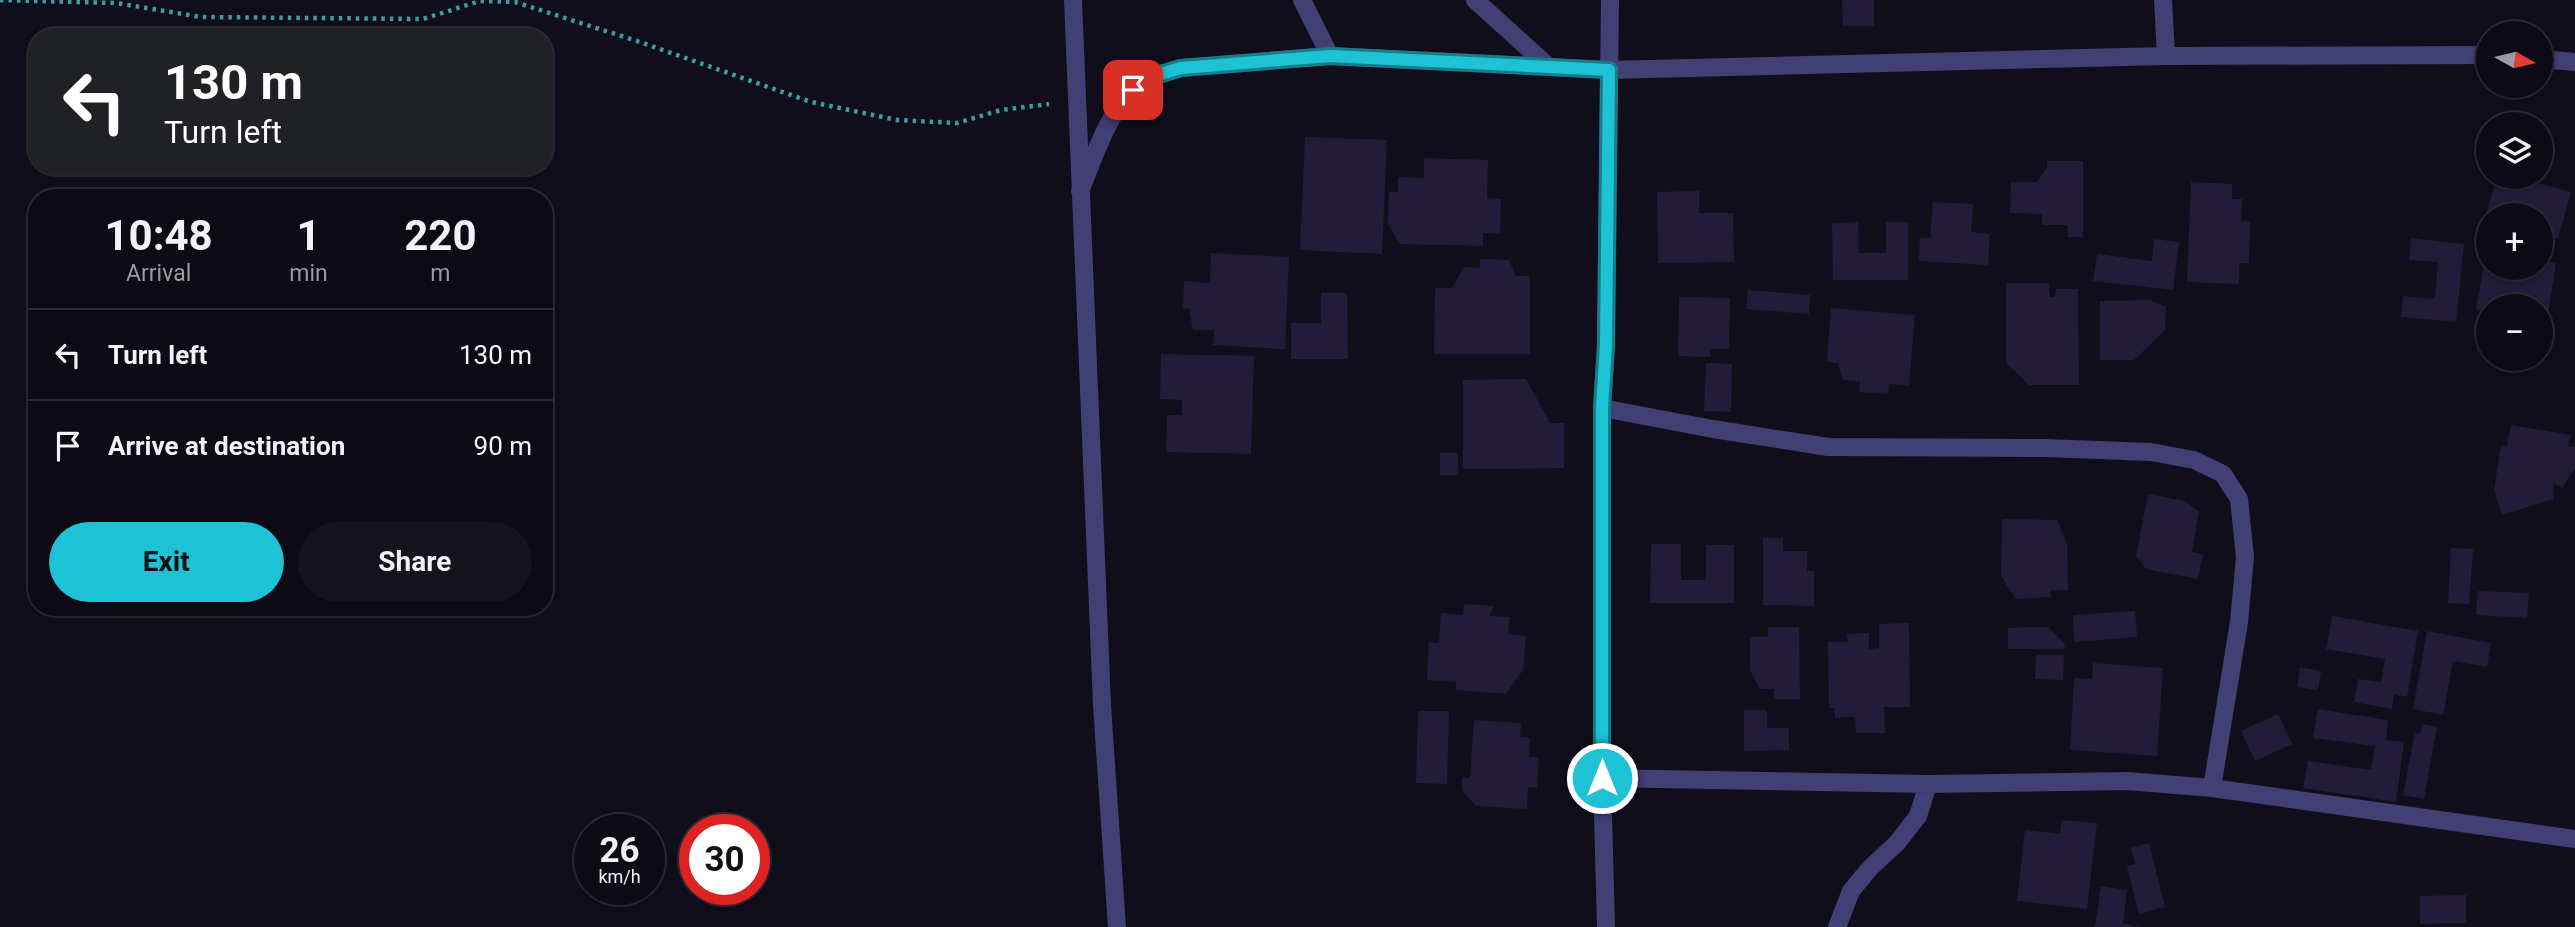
<!DOCTYPE html>
<html lang="en">
<head>
<meta charset="utf-8">
<style>
	:root { --surface:#0c0a14; --page:#15131d; --text:#f1f3f6; --muted:#9a9aa0; --line:#2c2b34; --accent:#1ec2d5 }
	body { margin:0; font-family:Roboto,sans-serif; background:var(--page); color:var(--text); height:100vh; display:flex; flex-direction:column; font-size:26px; white-space:nowrap }
	* { box-sizing:border-box; margin:0 }
	p { font-size:23px; color:var(--muted) }
	.icon { flex:none; width:38px; height:38px; fill:none; stroke:currentColor; stroke-width:2; stroke-linecap:round; stroke-linejoin:round }
	.map { position:relative; flex:1; overflow:hidden }
	.side { position:absolute; left:28px; top:189px; width:525px; height:427px; display:flex; flex-direction:column; background:var(--surface); border-radius:28px; box-shadow:0 4px 10px #0003,0 0 0 2px var(--line) }
	.side>* { flex:none }
	.hud { position:absolute; left:28px; top:28px; width:525px; height:147px; border-radius:28px; box-shadow:0 4px 10px #0003,0 0 0 2px var(--line); background:#202124; color:#fff; overflow:hidden }
	.needle { width:46px; rotate:98deg }
	.buttons { position:absolute; left:2476px; top:21px; display:grid; gap:14px }
	.buttons a { display:grid; place-items:center; width:77px; height:77px; border-radius:50%; background:var(--surface); box-shadow:0 4px 10px #0003,0 0 0 2px var(--line); font-size:35px }
	.speed { position:absolute; left:574px; top:814px; display:flex; gap:14px; font-size:35px; font-weight:700; text-align:center }
	.speed>* { display:grid; place-content:center; width:91px; height:91px; border-radius:50%; background:var(--surface); box-shadow:0 4px 10px #0003,0 0 0 2px var(--line); line-height:1 }
	.speed small { font-size:18px; font-weight:400 }
	.speed .limit { border:10px solid #d22; background:#fff; color:#111 }
	.pin { position:absolute; display:grid; place-items:center; width:60px; height:60px; color:#fff; margin:-30px; border-radius:14px; box-shadow:0 4px 10px #0006 }
	.me { position:absolute; width:77px; margin:-38px; rotate:0deg; stroke-linejoin:round; filter:drop-shadow(0 0 5px #0008) }
	.turn { display:flex; align-items:center; gap:24px; height:147px; padding:0 21px; font-size:32px }
	.turn .icon { width:91px; height:91px; stroke-width:2.5 }
	.turn b { display:block; font-size:49px; line-height:60px }
	.eta { display:flex; justify-content:space-evenly; align-items:center; height:119px; text-align:center }
	.eta b { font-size:42px; font-weight:700; line-height:49px }
	.cta { display:flex; gap:14px; margin-top:auto; padding:14px 21px }
	.cta a { flex:1; height:80px; border-radius:42px; background:var(--accent); color:#111; font-size:28px; font-weight:700; line-height:80px; text-align:center }
	.cta a+a { background:var(--page); color:var(--text) }
	ul { padding:0; list-style:none }
	li { display:flex; align-items:center; gap:21px; height:91px; padding:0 21px; border-top:2px solid var(--line) }
	li div { flex:1 }
	li b { display:block; font-size:26px }
	li em { font-style:normal }
	.map>svg:first-child { display:block }
	.building { fill:#221c39 }
	.lines { fill:none; stroke-linecap:round; stroke-linejoin:round }
	.path { stroke:#3c9e99; stroke-width:4.5; stroke-dasharray:3.5 5; stroke-linecap:butt }
	.minor { stroke:#413f74; stroke-width:18 }
	.route-casing { stroke:#147e8a; stroke-width:18 }
	.route { stroke:#1ec2d5; stroke-width:12 }
</style>
</head>
<body>
<div class="map">
<svg width="2575" height="927" viewBox="0 0 2575 927">
	<rect width="100%" height="100%" fill="#100e1b"/>
	<path class="building" d="M1842,0H1874V26H1843Z
		M1305,137L1387,140L1382,254L1300,250Z
		M1424,158L1488,160L1487,198L1501,199L1500,234L1483,233V246L1400,244L1388,224L1389,192H1398V177L1424,178Z
		M2047,161H2083V237H2068L2067,225H2042V214L2010,213L2011,182H2037L2047,168Z
		M2497,177H2516L2571,192L2558,239L2541,234V215H2488V219L2485,218Z
		M2191,182L2232,184V199H2242L2241,221L2250,222L2249,263H2239V284L2187,282Z
		M1699,191V213H1733L1734,262L1658,263L1657,192Z
		M1933,202L1973,204L1971,232L1990,234L1988,265L1919,261L1920,238H1930Z
		M1858,222L1859,253H1886V222H1908V280H1833L1832,223Z
		M2411,238L2464,244L2456,322L2401,317L2403,296L2435,299L2438,262L2409,260Z
		M2154,239L2179,242L2173,290L2093,281L2097,254L2152,261Z
		M2486,252H2488V268H2541V261L2556,263L2544,341L2541,340V306H2488V332L2481,331L2485,310L2476,309Z
		M1211,253L1289,257L1285,349L1213,345L1214,330H1193L1189,309L1183,308L1184,281L1210,283Z
		M1480,259L1509,260L1516,276H1530V354H1434L1435,288H1452L1464,267L1480,268Z
		M2006,283H2049L2050,297H2055L2056,289H2078L2079,385H2029L2006,363Z
		M1748,290L1810,295L1809,314L1746,309Z
		M1321,293H1347L1348,359H1291V323H1321Z
		M1679,297L1730,298L1729,349H1710V357L1678,356Z
		M2150,300L2166,307L2165,330L2134,360H2100V301Z
		M1831,308L1915,315L1909,386L1889,384L1888,394L1859,392L1860,381L1843,380L1838,363L1827,362Z
		M1161,354L1254,356L1251,454L1166,452L1167,415H1182V400L1160,399Z
		M1706,363L1732,364L1731,412L1704,411Z
		M1526,379L1550,423H1564V468L1463,469V380Z
		M2511,425L2571,435L2568,446L2575,447V468L2562,488L2554,483L2553,499L2502,515L2494,490L2501,445L2507,446Z
		M1440,453H1458V475H1440Z
		M2148,494L2185,501L2199,512L2192,552L2203,554L2198,579L2146,569L2136,556Z
		M2002,519L2057,520L2067,543L2068,590H2051V597L2016,599L2001,576Z
		M1763,538H1783V551H1807V571H1814V606L1763,605Z
		M1651,544H1681V580H1706V545H1734V603H1650Z
		M2451,548L2473,549L2469,604L2448,603Z
		M2478,591L2529,593L2527,618L2476,615Z
		M1464,604L1494,606L1489,616L1510,617L1508,634L1526,636L1523,670L1506,694L1456,690V682L1427,680L1429,642L1439,643L1441,613L1463,615Z
		M2135,611L2137,637L2074,642L2073,615Z
		M2332,616L2418,631L2407,697L2394,694L2392,709L2354,702L2358,679L2381,682L2385,659L2326,649Z
		M1909,623L1910,707H1884L1885,733H1856L1855,717L1835,718V708H1829L1828,642H1848L1847,634L1869,633V649L1879,648V624Z
		M1768,627H1799L1800,699H1774V689H1760L1750,670V637H1768Z
		M2048,627L2064,643L2065,649H2008V628Z
		M2427,631L2491,643L2487,667L2453,661L2443,715L2413,709Z
		M2036,655H2064L2063,680L2035,679Z
		M2093,663L2163,668L2157,756L2070,750L2074,678L2092,679Z
		M2300,667L2321,671L2318,690L2297,687Z
		M2318,709L2388,720L2386,740L2404,742L2396,802L2303,788L2308,761L2371,770L2375,746L2313,738Z
		M1744,710H1767V728H1789V750L1744,751Z
		M1418,711H1449L1447,784L1416,783Z
		M2278,714L2292,744L2255,761L2241,731Z
		M1474,720L1521,723L1520,737L1530,738L1529,757L1539,758L1537,787H1528L1527,809L1476,806L1462,790V777L1470,778Z
		M2422,724L2437,727L2424,799L2403,795L2415,733L2421,734Z
		M2062,820L2097,823L2087,909L2017,901L2025,830L2060,834Z
		M2149,843L2165,907L2139,914L2127,866L2135,864L2131,848Z
		M2101,886L2127,890L2123,923L2139,927H2095Z
		M2466,895V923L2420,924V896Z"/>
	<g class="lines">
		<path class="path" d="M0,0L116,3L201,17L423,19L480,1L515,2L637,41L811,102L897,120L957,123L1001,110L1049,104"/>
		<path class="minor" d="M1073,0L1102,705L1117,927
			M1302,0L1330,56
			M1475,0L1549,67
			M2163,0L2166,56
			M2541,59L2575,62
			M1080,191C1094,158 1106,117 1132,91C1145,79 1165,73 1181,68L1330,56L1609,70L2166,56L2488,55
			M1602,408L1713,429L1828,447L2045,448L2151,452L2194,460L2223,474L2239,499L2245,557L2239,622L2212,788
			M1602,778L1928,784L2127,781L2212,788L2575,839
			M1606,927L1602,778V408L1606,345L1610,0
			M1837,927L1851,891L1870,868L1897,843L1918,816L1928,784"/>
	</g>
	<g class="lines">
		<g class="route-casing">
			<path id="route" d="M1133,90L1157,75L1181,68L1330,56L1609,70L1606,345L1602,408V778"/>
		</g>
		<use href="#route" class="route"/>
	</g>
</svg>
<div class="buttons">
<a><svg class="needle" viewBox="-14 -14 28 28"><path d="M0-13l5 13h-10z" fill="#e53935"/><path d="M0 13l5-13h-10z" fill="#9a9aa0"/></svg></a>
<a><svg class="icon" aria-label="layers" viewBox="0 0 24 24"><path d="M12 4l9 5-9 5-9-5zM3 14l9 5 9-5"/></svg></a>
<a>+</a>
<a>−</a>
</div>
<div class="speed"><div>26<small>km/h</small></div><div class="limit">30</div></div>
<div class="pin" style="left:1133px;top:90px;background:#d93025"><svg class="icon" aria-label="arrive" viewBox="0 0 24 24"><path d="M6 21V4h12l-3 4 3 4H6"/></svg></div>
<svg class="me" style="left:1602px;top:778px" viewBox="-20 -20 40 40"><circle r="17" fill="#1ec2d5" stroke="#fff" stroke-width="3"/><path d="M0-11L8 9 0 5-8 9z" fill="#fff"/></svg>
<div class="hud">
<div class="turn"><svg class="icon" aria-label="left" viewBox="0 0 24 24"><path d="M17 20v-9H6M10 6l-5 5 5 5"/></svg><div><b>130 m</b>Turn left</div></div>
</div>
<section class="side">
<div class="eta">
<div><b>10:48</b><p>Arrival</p></div>
<div><b>1</b><p>min</p></div>
<div><b>220</b><p>m</p></div>
</div>
<ul>
<li><svg class="icon" aria-label="left" viewBox="0 0 24 24"><path d="M17 20v-9H6M10 6l-5 5 5 5"/></svg><div><b>Turn left</b></div><em>130 m</em></li>
<li><svg class="icon" aria-label="arrive" viewBox="0 0 24 24"><path d="M6 21V4h12l-3 4 3 4H6"/></svg><div><b>Arrive at destination</b></div><em>90 m</em></li>
</ul>
<div class="cta"><a>Exit</a><a>Share</a></div>
</section>
</div>
</body>
</html>
